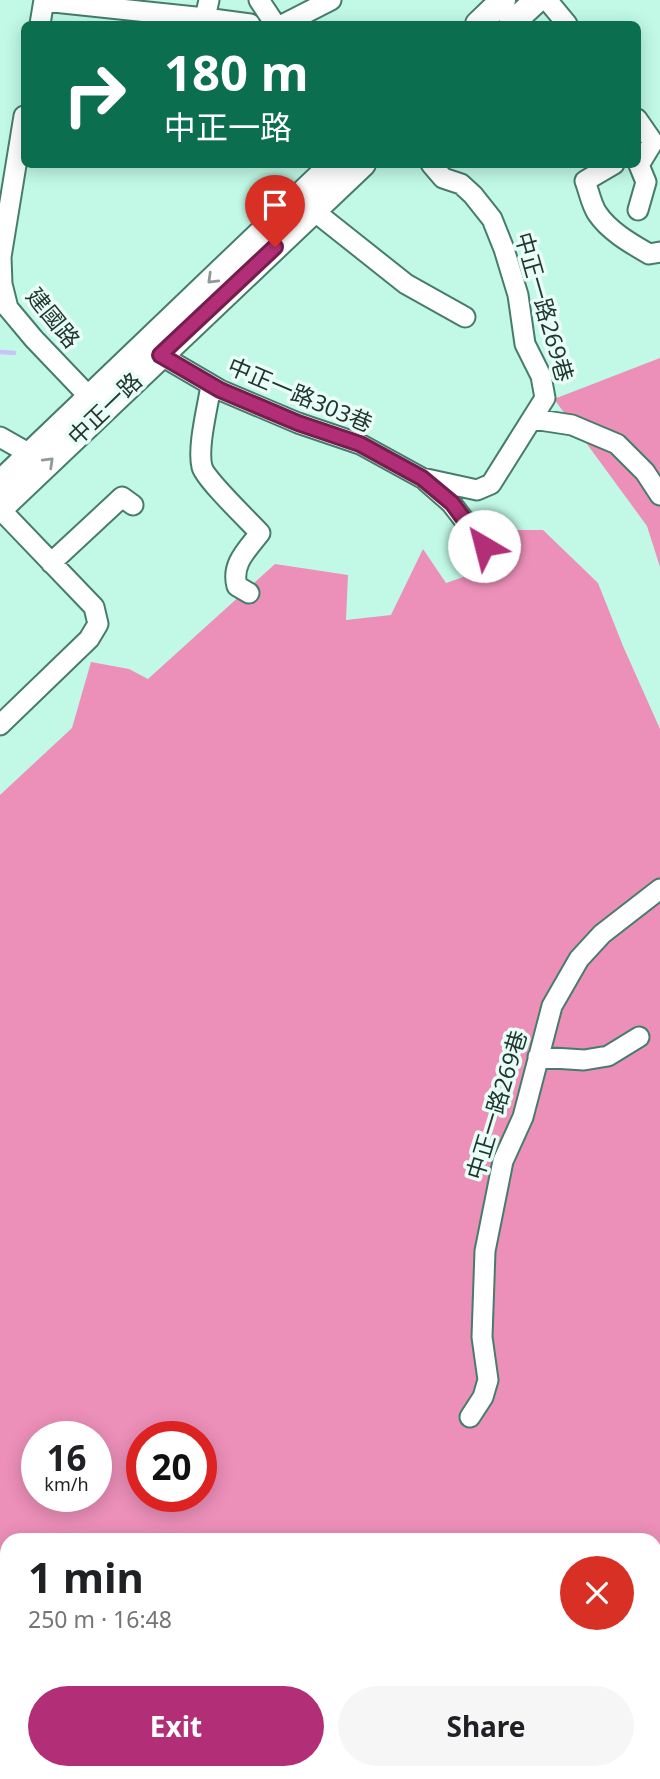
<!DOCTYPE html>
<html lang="en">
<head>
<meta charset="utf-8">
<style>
	:root { --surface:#fff; --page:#f6f6f6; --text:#202124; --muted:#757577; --accent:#b22e76 }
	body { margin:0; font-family:"Noto Sans","Noto Sans TC",sans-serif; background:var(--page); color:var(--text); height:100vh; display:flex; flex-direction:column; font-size:26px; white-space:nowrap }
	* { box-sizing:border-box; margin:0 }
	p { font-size:23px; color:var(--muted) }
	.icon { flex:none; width:38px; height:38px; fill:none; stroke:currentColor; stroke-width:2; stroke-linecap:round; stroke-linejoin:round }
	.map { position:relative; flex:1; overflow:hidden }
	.sheet { position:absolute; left:0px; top:1533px; width:662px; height:247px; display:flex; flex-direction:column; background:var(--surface); border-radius:21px 21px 0 0; box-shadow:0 4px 18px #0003 }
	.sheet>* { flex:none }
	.banner { position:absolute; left:21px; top:21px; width:620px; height:147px; border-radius:10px; box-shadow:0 4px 18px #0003; background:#0b6e4f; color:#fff; overflow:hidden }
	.speed { position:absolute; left:21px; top:1421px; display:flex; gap:14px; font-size:35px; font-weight:700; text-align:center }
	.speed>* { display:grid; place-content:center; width:91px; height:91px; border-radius:50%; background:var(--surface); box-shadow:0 4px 18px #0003; line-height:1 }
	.speed small { font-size:18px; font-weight:400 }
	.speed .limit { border:10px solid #d22; background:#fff; color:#111 }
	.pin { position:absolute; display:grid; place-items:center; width:60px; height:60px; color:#fff; margin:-72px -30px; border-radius:50% 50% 50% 0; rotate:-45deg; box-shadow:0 0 7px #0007 }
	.pin .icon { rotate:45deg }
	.me { position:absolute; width:77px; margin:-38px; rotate:323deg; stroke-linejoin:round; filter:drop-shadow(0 0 5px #0008) }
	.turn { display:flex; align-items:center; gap:24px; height:147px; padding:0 28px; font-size:32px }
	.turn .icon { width:91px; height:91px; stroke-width:2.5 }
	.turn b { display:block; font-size:49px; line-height:60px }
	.round { display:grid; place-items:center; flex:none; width:74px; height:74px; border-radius:37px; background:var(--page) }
	.headline { display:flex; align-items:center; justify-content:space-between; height:119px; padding:0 28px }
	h1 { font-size:42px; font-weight:700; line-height:52px }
	.cta { display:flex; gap:14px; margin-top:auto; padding:14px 28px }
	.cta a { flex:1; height:80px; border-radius:42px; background:var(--accent); color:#fff; font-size:28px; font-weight:700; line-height:80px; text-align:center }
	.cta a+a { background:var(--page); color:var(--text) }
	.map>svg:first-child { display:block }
	.forest { fill:#ec8fb9; fill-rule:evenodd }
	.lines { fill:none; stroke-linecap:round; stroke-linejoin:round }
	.stream { stroke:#cbc3f8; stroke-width:4.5 }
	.minor-casing { stroke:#477c6b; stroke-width:23 }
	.major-casing { stroke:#477c6b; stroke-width:28 }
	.minor { stroke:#fff; stroke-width:19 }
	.major { stroke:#fff; stroke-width:24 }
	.oneway { stroke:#8f9a96 }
	.route-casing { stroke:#741e4d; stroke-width:18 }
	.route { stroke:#b22e76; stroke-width:12 }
	.labels { text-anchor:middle; stroke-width:7; stroke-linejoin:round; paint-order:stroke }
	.street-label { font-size:23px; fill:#1f352e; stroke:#e8fef6 }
</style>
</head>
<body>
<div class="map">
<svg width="660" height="1779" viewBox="0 0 660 1779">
	<rect width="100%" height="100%" fill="#c1f9e6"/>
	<path class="forest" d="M660,358V567L647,526L554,399Z
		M507,530H543L598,583L623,646L660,729V1779H0V795L72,728L91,662L129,669L148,679L275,564L348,575L346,620L391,615L423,549L446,583L475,573ZM37,1437H96V1496H37ZM142,1437H201V1496H142ZM7,1540H654V1773H7Z"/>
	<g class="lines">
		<path class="stream" d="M0,352L14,353"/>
		<g class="minor-casing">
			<path id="minor" d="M259,0L275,24
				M547,0L567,24
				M44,1L205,18L250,24
				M205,18L209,0
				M40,24L44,0
				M284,24L331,0
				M24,116L1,257L2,284L8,308L34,339L98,406
				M637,119L653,142L639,165L646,182L638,210
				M614,164L585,181C589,191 591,204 597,213C609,231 630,243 649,254L660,252
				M314,211L406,284L465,317
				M160,355L220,390L298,423L360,444L422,478L477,490L491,484L545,398L541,376L525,344L518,295L504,249L492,219L473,195L461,184L443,178L431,164
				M211,385C208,406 197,447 202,467C206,480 248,520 260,533C247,550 231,564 237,586L249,593
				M533,419L572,425L617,444L645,472L660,495
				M0,437L30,454
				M426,481L451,503L484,546
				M0,509L94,607L98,624L89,639L0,725
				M51,563L122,497L133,505
				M538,1057L584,1060L608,1056L639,1037
				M470,1417L483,1397L488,1380L482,1337L485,1251L503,1161L523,1117L552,1006L579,959L602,934L660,889"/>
		</g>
		<g class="major-casing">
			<path id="major" d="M478,24L503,0
				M511,24L537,0
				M0,483L333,164
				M0,509L363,164"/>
		</g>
		<use href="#minor" class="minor"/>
		<use href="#major" class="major"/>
	</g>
	<defs><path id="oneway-chevron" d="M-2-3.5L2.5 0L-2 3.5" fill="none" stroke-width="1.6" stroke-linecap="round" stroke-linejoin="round" transform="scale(1.75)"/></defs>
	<g class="oneway">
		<use href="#oneway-chevron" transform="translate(212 279) rotate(136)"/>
		<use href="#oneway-chevron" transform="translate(49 462) rotate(-44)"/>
	</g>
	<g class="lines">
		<g class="route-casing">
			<path id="route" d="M275,247L160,355L220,390L298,423L360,444L422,478L452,503L484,546"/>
		</g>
		<use href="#route" class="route"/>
	</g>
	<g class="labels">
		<g class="street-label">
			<text transform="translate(544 307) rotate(74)" y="8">中正一路269巷</text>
			<text transform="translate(53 318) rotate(51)" y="8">建國路</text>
			<text transform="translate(300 395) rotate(23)" y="8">中正一路303巷</text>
			<text transform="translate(105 409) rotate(-44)" y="8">中正一路</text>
			<text transform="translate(497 1105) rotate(-73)" y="8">中正一路269巷</text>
		</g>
	</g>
</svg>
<div class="speed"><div>16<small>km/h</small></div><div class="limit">20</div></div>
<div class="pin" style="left:275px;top:247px;background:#d93025"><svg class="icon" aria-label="arrive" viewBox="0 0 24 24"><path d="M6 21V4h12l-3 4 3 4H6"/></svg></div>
<svg class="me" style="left:484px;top:546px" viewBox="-20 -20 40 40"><circle r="19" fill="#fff"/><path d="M0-13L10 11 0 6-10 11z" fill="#b22e76"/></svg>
<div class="banner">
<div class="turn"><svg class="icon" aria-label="right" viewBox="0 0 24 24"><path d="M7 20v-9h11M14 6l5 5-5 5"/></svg><div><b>180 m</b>中正一路</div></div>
</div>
<section class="sheet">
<div class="headline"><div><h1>1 min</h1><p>250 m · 16:48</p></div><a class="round" style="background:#d93025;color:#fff"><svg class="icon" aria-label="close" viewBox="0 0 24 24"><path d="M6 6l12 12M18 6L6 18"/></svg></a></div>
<div class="cta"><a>Exit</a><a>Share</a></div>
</section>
</div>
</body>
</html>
